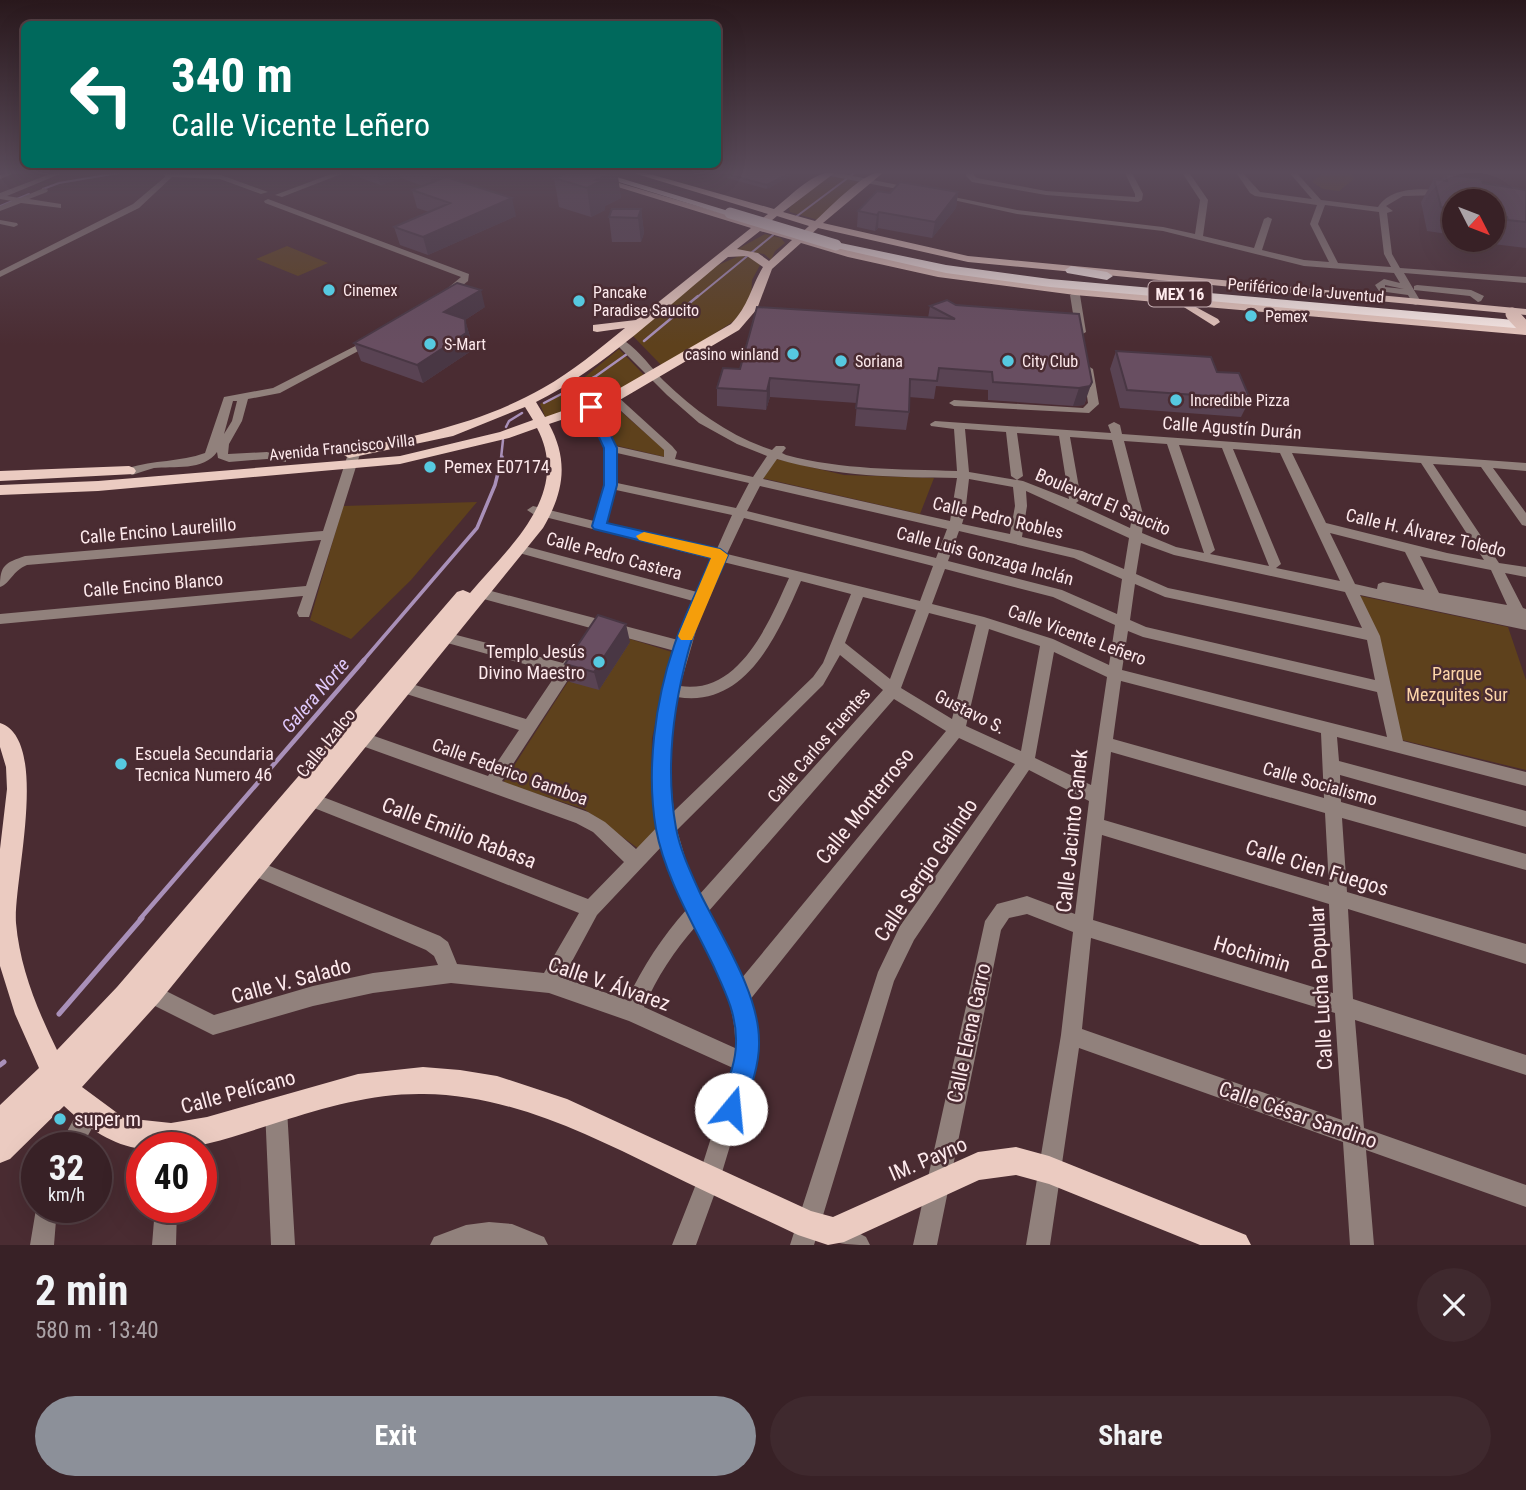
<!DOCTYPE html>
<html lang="en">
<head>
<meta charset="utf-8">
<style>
	:root { --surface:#382126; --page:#3f292e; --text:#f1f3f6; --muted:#aba3a7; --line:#523e43; --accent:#8c9099 }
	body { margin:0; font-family:"Roboto Condensed",sans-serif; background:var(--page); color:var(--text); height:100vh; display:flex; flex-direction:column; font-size:26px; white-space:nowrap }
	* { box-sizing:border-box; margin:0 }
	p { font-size:23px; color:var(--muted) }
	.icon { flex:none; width:38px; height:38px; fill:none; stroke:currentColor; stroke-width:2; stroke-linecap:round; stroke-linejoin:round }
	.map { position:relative; height:1245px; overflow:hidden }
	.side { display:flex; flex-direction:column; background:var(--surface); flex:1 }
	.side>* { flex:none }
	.guide { position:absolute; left:21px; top:21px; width:700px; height:147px; border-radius:10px; box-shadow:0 7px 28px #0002,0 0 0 2px var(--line); background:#00695c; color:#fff; overflow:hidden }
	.needle { width:46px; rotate:132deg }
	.fabs { position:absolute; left:1442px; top:189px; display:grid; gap:14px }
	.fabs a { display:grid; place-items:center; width:63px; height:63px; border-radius:50%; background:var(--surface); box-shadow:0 7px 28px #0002,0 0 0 2px var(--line); font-size:35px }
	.speed { position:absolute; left:21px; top:1132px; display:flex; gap:14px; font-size:35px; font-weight:700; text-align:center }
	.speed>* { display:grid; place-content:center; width:91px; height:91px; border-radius:50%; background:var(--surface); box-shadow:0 7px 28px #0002,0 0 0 2px var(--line); line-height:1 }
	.speed small { font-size:18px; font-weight:400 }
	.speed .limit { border:10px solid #d22; background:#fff; color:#111 }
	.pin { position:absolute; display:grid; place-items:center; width:60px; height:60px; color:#fff; margin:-30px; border-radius:14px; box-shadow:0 4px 10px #0006 }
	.me { position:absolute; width:77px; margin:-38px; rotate:17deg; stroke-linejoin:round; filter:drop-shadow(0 0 5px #0008) }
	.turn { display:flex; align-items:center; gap:24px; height:147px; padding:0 35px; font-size:32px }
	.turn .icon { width:91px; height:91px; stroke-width:2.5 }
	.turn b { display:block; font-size:49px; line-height:60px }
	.round { display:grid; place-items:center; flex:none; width:74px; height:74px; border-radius:37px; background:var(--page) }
	.headline { display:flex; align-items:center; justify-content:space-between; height:119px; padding:0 35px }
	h1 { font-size:42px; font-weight:700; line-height:52px }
	.action { display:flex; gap:14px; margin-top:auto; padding:14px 35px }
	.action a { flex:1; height:80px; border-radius:42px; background:var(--accent); color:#fff; font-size:28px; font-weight:700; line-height:80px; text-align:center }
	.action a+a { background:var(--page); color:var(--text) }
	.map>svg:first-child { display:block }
	.green { fill:#5e411c }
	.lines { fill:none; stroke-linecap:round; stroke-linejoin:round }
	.stream-far4 { stroke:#a990b9; stroke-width:2 }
	.stream-far3 { stroke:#a990b9; stroke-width:2.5 }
	.stream-far2 { stroke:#a990b9; stroke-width:3.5 }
	.stream-far1 { stroke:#a990b9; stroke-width:4.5 }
	.stream { stroke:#a990b9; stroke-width:5 }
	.minor { fill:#91817c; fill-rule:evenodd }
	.major { fill:#ebcbc1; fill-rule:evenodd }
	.highway { fill:#feeeea; fill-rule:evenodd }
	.major-bridge { stroke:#ebcbc1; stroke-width:13 }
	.highway-bridge { stroke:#feeeea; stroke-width:11 }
	.wall { fill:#594353 }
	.shaded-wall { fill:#493744 }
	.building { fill:#684e61; stroke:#493744; stroke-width:2 }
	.route { fill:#1a73e8; stroke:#114b97; stroke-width:2 }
	.slow { fill:#f59e0b }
	.poi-dot { fill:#56c9e0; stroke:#4a2c32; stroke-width:2.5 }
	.labels { text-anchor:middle; stroke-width:5; stroke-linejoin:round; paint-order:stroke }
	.far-poi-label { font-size:16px; fill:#fde9ec; stroke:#4a2c32; text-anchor:start }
	.far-street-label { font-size:16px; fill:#fde9ec; stroke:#4a2c32 }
	.shield { fill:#4a2c32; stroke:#c7b0b4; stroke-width:2 }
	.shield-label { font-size:16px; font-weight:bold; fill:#fde9ec }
	.street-label { font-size:18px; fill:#fde9ec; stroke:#4a2c32 }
	.poi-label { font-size:18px; fill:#fde9ec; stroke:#4a2c32; text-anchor:start }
	.park-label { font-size:18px; fill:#fdd5a9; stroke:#4a2c32 }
	.water-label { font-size:19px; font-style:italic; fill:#dfc8fa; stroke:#4a2c32 }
	.near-street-label { font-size:21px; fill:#fde9ec; stroke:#4a2c32 }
	.near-poi-label { font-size:21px; fill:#fde9ec; stroke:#4a2c32; text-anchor:start }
</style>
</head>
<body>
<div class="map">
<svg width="1526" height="1245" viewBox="0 0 1526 1245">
	<rect width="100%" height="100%" fill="#4a2c32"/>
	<path class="green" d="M1325,171H1349L1354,179L1339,191L1323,189L1312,182Z
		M828,176L860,182L818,220L790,212L789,208Z
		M765,234L781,238L785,243L775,251L771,260L764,254L736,250Z
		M287,246L328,263L298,276L256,259Z
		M739,256H752L760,265L752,280L751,299L734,321L663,367L632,335L716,266Z
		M619,349L646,377L608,396L546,419L540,404L575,385Z
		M611,403L666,451L665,457L614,445L599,411V408Z
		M776,459L844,475L934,478L920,514L762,478Z
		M477,502L411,580L351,639L310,620L343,506Z
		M1356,595L1508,627L1526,680V770L1402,740Z
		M601,630L672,652L652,738L651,779L657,830L639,849L584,809L503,783Z"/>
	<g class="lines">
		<path class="stream-far4" d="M43,189L59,183L130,171
			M0,206L29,194
			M797,216L857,171
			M696,298L773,235"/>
		<path class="stream-far3" d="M644,341L698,296
			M544,403L596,376L627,354
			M506,427L509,421L522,413
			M501,458L503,440"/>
		<path class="stream-far2" d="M362,662L477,528L495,485L502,457"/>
		<path class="stream-far1" d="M140,919L364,660"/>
		<path class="stream" d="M59,1014L142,918
			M0,1065L4,1062"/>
		<path class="minor" d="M11,171H20L0,179V175Z
			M58,171H67L7,196L20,198L44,188L48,190L47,192L29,199L61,204V208L21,203L0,211V206L12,201L0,199V193Z
			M171,171H178L177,173L221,175L268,192L261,194L220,179L172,177L139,208L0,277V271L133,204L165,177L164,173Z
			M339,171H349L282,197L275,195Z
			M828,171L913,188L917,190L913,192L825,175Z
			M966,171H973L974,175L977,178L1046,191L1135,197V194L1124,171H1131L1143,194L1142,200L1138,202L1046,195L972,182L966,176Z
			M1181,171H1188L1208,200L1203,236L1254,248L1264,219L1268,217L1272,219L1262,250L1304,260L1329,262L1310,224L1317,205L1255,196L1250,193L1235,171H1241L1260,192L1312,199L1288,171H1295L1321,200L1378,207C1391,186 1424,188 1446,191L1447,193L1443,195L1403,196L1386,206L1393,211L1387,213L1392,254L1400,268L1526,277V283L1404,273L1421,302L1416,305L1413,304L1408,295L1379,291L1375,285L1384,279L1400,283L1394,273L1304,266L1163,231L1017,214L935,196L939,194L1017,210L1163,227L1195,234L1200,200ZM1325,205L1379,212L1384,254L1391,267L1338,263L1318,224ZM1385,285L1404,289L1385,287Z
			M268,199L469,274L468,281L448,297H442V293L461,277L265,203L264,201Z
			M0,220L17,223L18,225L14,227L0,224Z
			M1417,285L1471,290L1484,296L1481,301L1478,302L1470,296L1414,290V286Z
			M1075,292L1080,295L1086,332L1081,335L1076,332L1070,295Z
			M617,337C636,345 650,367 664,381C696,412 730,436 772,450L776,446H784L786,448L782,453L786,455C843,470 898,469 957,471L954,429L931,426L930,424L935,421L1111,433L1108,425L1114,422L1120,425L1122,434L1526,463V471L1493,468L1526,513V526L1522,525L1481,467L1433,464L1499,563L1526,567V577L1505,573L1523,608L1526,609V630L1360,595L1380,636L1403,741L1526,772V786L1337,737L1339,761L1526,811V827L1340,775L1341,802L1526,854V870L1342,818L1347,892L1526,944V964L1348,909L1353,999L1526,1055V1075L1355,1020L1364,1128L1526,1185V1207L1366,1150L1374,1245H1350L1343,1142L1079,1048L1050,1245H1026L1061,1035L1073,932L1027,914L1009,918L1001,930L937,1245H913L985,921L997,904L1027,896L1075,914L1089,801L1029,770L914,940L894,981L814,1245H790L878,972L900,926L1015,764L959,738L749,1001L756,1037L755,1063L720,1179L696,1245H672L698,1179L733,1068L629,1021L549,993L451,983L373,993L313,1006L213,1035L143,1000L140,993L143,986L150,983L214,1015L313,986L373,973L438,965L434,956L426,950L247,873L244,867L247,861L253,859L440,936L448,942L457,964L544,973L579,913L304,804L302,799L304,794L310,792L588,899L624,862L593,832L576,823L354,743L352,738L354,733L360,731L488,776L519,730L397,691L395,687L397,683L402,681L526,719L557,673L440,641L438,637L440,633L445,632L563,663L571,652H581L583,656L581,660L502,781L588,812L605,822L636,849L659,825C652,765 655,707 675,651L480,598L473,593L480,588L678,640L693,601L512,551L511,548L517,544L697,592L712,559L533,514L527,510L533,506L594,521L605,485V448L586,407L587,405H595L615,446L664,457V450L609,400V396H617L672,446L677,452L675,459L753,477L767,456L737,444L699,423L667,395L612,340ZM965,429L1006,432L1011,476L1017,480L1023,476L1017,433L1059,436L1069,499L1023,481L969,472ZM1070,437L1112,440L1132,518L1130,528L1076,503L1081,499ZM1124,441L1167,444L1204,553L1176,547L1142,533L1144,518ZM1179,445L1222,448L1269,566L1210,554L1215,550ZM1233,449L1280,453L1340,581L1276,568L1281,564ZM617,453L749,483L736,508L617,483ZM1292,453L1421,463L1484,560L1447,553L1326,523ZM777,459C838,477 894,477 957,478L950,521L763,479ZM969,479L1013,487L1015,506L1010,534L962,524L965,514ZM760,486L947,529L936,558L747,511ZM616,490L732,515L716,551L606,524ZM1026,491L1129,538L1124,569L1082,551L1022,537L1027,506ZM744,518L933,566L920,601L727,554ZM959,531L1074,558L1122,579L1117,614L1062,590L948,561ZM1330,533L1405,552L1424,590L1383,582L1378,584L1377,589L1355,584ZM1141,543L1174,555L1345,592L1362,628L1168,588L1136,574ZM1420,556L1491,570L1507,605L1439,593ZM723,562L789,578C769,622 740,695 680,686L699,620ZM945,569L1053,597L1115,625L1109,665L1053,639L984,617L932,604ZM801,581L851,594L823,663L813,677L674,811C669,773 669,735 677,697C747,709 778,633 801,581ZM1135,584L1165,597L1367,640L1375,680L1146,627L1130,620ZM863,597L916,610L890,679L845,643ZM929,613L976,625L952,719L901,688ZM989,629L1040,646L1021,751L966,726ZM1128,631L1143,637L1377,692L1387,737L1122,670ZM1054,652L1107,677L1091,785L1035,758ZM840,655L883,690L699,895L689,871L677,830L823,685ZM1121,681L1321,733L1324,798L1113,739ZM894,699L946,731L741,979L708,912ZM1111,752L1325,813L1329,886L1104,820ZM1102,835L1329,904L1333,993L1093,920ZM664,844L671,871L687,909C662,937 643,966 627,1000L563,978L597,915ZM696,926C715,965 737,1004 735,1048L644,1007C657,977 674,951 696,926ZM1091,938L1335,1013L1342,1120L1082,1029Z
			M369,339L377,341L280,393L248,399L242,421L229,444L228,454L267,452L286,458V462L267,459L229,462L218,458L217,452C204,471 173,466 154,468C146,470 139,473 132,475L126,471L128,468C154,460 180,462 205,453L224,397L273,388ZM233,401H237L232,421L224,434Z
			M1088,366L1093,369L1099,404L1089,413L954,406L949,403L954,400L1083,408L1088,403L1083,369Z
			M354,451L360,454L309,617H299L297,613L303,596L0,624V614L306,586L321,540L27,565C12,571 11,583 0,587C0,565 5,563 25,556L323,531L348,454Z
			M276,1098L284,1101L287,1109L295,1245H271L265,1109L268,1101Z
			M90,1101L98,1104L101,1112L81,1148H58L82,1104Z
			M37,1203V1208H57L54,1245H30Z
			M155,1208H177L176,1245H152Z
			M834,1220L866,1237L870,1245C852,1245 830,1245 822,1232L826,1224Z
			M489,1222L512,1224L544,1237L548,1245H430L434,1237L466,1225Z"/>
		<path class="major" d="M566,171H578L756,223L768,214L627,171H639L774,209C792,195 813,171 837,171L783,212L815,221C832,206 863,171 885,171L823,223L968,256L1526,309V315L968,262L818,228L807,238C935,276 1066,288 1199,299C1308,309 1417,318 1526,327V335L1194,306L1218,319L1220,322L1214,326L1179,304L1075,295L938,277L848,257L801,243L772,269L757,309L739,330L618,401L549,424C569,461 564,492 543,528L159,1002L82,1087L124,1118L171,1123L207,1117L358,1074L423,1067L460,1070L497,1076L567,1099L811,1211L833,1217L978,1152L1016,1147L1049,1156L1246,1235L1251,1245H1200L1049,1184L1016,1175L979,1180L844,1242L828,1245L798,1235C752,1213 705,1192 659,1169C585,1133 509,1095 424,1094C375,1093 326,1107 279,1122C234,1136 184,1156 136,1148C108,1143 84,1125 64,1106L10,1159L0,1163V1105L39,1068L15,1014L0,966V849L7,789L6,767L0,747V723C51,740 13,881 16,923C20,968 37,1009 57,1050L117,987L457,592L463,590L470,593C509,547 572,494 537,428L509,438L400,464L98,491L0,495V485L98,481L400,456L500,432L533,420L525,407L453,436L349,458L342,454L349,450C416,436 482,423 543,388C572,372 599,349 625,328L597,332L593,331V325L636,320L751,228ZM777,216L809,226L798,236L765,226ZM760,231L792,240L769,261L758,253L737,249ZM747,256L763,267C750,289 749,305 731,324L608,395L545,417L536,402C600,371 671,303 728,257Z
			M129,466L134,468L136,471L134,474L0,481V471Z"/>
		<path class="highway" d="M583,171H597L735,213L726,215Z
			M836,242L946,265L1050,279L1526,321V329L1050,287L946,273L832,247V243Z
			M1071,266L1107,272L1113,276L1107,280L1067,273L1065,270Z"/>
		<path class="major-bridge" d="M1512,314L1525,328"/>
		<path class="highway-bridge" d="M730,213L836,245"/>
	</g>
	<path class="wall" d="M348,171H443L444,177L516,216L428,255L400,245L394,227L429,212L417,208L412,190L423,186L401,178L381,185L349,174Z
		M617,171L621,198L605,206V210L591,217L559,207L554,178Z
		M734,171H797V172L767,189L727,178V174Z
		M1445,174L1483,183L1526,190V248L1493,244L1492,241L1483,240H1493V201H1454V235L1427,231L1421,202L1434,179L1442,180Z
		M958,192L956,208L932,238L878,228L875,231L857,227L858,211L890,193Z
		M641,209L644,233L641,242H612L609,217Z
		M956,305L1079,314L1086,400L1084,405L1073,406L988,400V390L936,386L934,399L909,397V412L906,430L855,426L857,403L770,397L766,410L717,406V388L740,369L928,318L930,306Z
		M485,307L465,320L470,337L471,351L423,383L361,361L354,343Z
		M1116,351L1217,372L1250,399L1241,417L1120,408L1110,369Z
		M630,642L599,690L570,682L565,664Z"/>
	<path class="shaded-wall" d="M376,171H398L401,178L381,185Z
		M434,171H443L446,185L434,190L429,173Z
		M617,171L621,198L605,206V210L591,217L587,188L596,180Z
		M794,171H797V172L767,189V185Z
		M958,192L956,208L932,238L935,222Z
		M512,198L516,216L428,255L423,237Z
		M641,209L644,233L641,242L638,218Z
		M879,212L878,228L875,231L877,215Z
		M481,290L485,307L465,320L470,337L471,351L423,383L417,365L444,312Z
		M770,378V397L766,410L767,391Z
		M1092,382L1084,405L1073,406L1079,388Z
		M626,624L630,642L599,690L594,672Z"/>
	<path class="building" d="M422,171H436L429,173Z
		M572,171H617L596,180L601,181L587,188L554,178Z
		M734,171H794L767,185L727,174Z
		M1445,174L1481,179L1483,183L1526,190V222L1508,220L1507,217L1493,215V201H1454V209L1441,207L1434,179L1447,181Z
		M446,177L512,198L423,237L394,227L450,203L412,190Z
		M900,182L958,192L935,222L879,212L877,215L858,211L877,191L890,193Z
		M612,209H641L638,218L609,217Z
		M457,283L481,290L444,312L465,319L466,333L417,365L354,343Z
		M947,300L956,305L1079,314L1092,382L1090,386L1079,388L993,382L992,372L939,368L937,381L910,379L909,412L856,408L859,385L770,378L767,391L717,388L723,368L740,369L757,307L955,319L930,306Z
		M1116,351L1211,357L1217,372L1239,373L1250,399L1127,390Z
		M598,615L626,624L594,672L565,664Z"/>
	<linearGradient id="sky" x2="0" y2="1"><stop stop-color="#29181c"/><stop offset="0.5" stop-color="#5a4b5a"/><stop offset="1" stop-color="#5a4b5a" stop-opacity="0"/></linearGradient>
	<rect width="1526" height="345" fill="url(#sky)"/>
	<path class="route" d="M591,403L597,407L617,448V485L607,523L720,549L728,555C715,585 698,617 689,649C673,707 665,768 676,828C680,850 691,873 700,893C721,936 759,993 759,1041C760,1066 749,1095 739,1118L731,1121L722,1118L718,1109C725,1088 736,1065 736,1043C737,1015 725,991 714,967C693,923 665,877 656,829C646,772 655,701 674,646C684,616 699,587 711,558L594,529L592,526L604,485V448L585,407Z"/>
	<path class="slow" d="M644,532L720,549L728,555L692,640H681L678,636L711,558L639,540L636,536Z"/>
	<g class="poi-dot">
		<circle cx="329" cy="290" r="7"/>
		<circle cx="579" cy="301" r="7"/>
		<circle cx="1251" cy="316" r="7"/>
		<circle cx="430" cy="344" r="7"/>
		<circle cx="793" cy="354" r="7"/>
		<circle cx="841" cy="361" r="7"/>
		<circle cx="1008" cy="361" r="7"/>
		<circle cx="1176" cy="400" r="7"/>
		<circle cx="430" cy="467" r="7"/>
		<circle cx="599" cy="662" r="7"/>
		<circle cx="121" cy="764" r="7"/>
		<circle cx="60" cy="1119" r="7"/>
	</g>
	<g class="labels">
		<g class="far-poi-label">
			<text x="343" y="296">Cinemex</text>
			<text x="593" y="298">Pancake<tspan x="593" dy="18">Paradise Saucito</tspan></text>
			<text x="1265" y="322">Pemex</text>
			<text x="444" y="350">S-Mart</text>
			<text x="779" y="360" text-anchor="end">casino winland</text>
			<text x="855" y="367">Soriana</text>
			<text x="1022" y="367">City Club</text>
			<text x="1190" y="406">Incredible Pizza</text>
		</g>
		<g class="far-street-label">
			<text transform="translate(1306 290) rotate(5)" y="6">Periférico de la Juventud</text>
			<text transform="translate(342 447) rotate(-6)" y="6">Avenida Francisco Villa</text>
		</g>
		<rect class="shield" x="1148.5" y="281.5" width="63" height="25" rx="5"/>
		<g class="shield-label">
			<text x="1180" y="300">MEX 16</text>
		</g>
		<g class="street-label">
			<text transform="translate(1232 428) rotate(4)" y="6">Calle Agustín Durán</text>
			<text transform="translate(1103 502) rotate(23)" y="6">Boulevard El Saucito</text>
			<text transform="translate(998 518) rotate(13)" y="6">Calle Pedro Robles</text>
			<text transform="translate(158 531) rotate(-5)" y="6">Calle Encino Laurelillo</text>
			<text transform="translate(1426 533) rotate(13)" y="6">Calle H. Álvarez Toledo</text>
			<text transform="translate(614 556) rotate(15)" y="6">Calle Pedro Castera</text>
			<text transform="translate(985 556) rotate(15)" y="6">Calle Luis Gonzaga Inclán</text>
			<text transform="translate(153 585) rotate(-5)" y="6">Calle Encino Blanco</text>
			<text transform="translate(1077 635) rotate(20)" y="6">Calle Vicente Leñero</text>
			<text transform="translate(970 712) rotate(27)" y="6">Gustavo S.</text>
			<text transform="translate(326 743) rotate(-51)" y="6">Calle Izalco</text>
			<text transform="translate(819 745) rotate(-49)" y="6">Calle Carlos Fuentes</text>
			<text transform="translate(510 772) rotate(20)" y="6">Calle Federico Gamboa</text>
			<text transform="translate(1320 784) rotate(16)" y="6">Calle Socialismo</text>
		</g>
		<g class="poi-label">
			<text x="444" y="473">Pemex E07174</text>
			<text x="585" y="658" text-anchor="end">Templo Jesús<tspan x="585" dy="21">Divino Maestro</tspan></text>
			<text x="135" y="760">Escuela Secundaria<tspan x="135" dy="21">Tecnica Numero 46</tspan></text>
		</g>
		<g class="park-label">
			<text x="1457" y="680">Parque<tspan x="1457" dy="21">Mezquites Sur</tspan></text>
		</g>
		<g class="water-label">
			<text transform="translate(315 695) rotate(-49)" y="7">Galera Norte</text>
		</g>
		<g class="near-street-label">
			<text transform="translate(865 806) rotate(-51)" y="7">Calle Monterroso</text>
			<text transform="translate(1072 831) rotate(-84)" y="7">Calle Jacinto Canek</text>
			<text transform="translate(459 833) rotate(21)" y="7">Calle Emilio Rabasa</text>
			<text transform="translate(1317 868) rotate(17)" y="7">Calle Cien Fuegos</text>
			<text transform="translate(926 870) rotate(-56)" y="7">Calle Sergio Galindo</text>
			<text transform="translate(1252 954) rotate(17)" y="7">Hochimin</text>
			<text transform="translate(291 981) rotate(-15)" y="7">Calle V. Salado</text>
			<text transform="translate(609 984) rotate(19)" y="7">Calle V. Álvarez</text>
			<text transform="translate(1321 988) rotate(-93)" y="7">Calle Lucha Popular</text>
			<text transform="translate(969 1033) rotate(-78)" y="7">Calle Elena Garro</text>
			<text transform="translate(238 1092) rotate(-15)" y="7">Calle Pelícano</text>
			<text transform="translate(1298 1115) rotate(19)" y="7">Calle César Sandino</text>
			<text transform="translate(928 1159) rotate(-23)" y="7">IM. Payno</text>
		</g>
		<g class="near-poi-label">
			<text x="74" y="1126">super m</text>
		</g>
	</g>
</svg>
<div class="fabs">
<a><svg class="needle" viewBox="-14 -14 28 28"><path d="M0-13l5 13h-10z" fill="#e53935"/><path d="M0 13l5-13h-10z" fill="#aba3a7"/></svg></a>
</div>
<div class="speed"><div>32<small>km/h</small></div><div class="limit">40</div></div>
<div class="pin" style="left:591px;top:407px;background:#d93025"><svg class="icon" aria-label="arrive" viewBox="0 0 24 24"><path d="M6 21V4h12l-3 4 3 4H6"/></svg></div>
<svg class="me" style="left:731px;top:1109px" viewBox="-20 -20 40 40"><circle r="19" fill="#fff"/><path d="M0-13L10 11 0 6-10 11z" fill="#1a73e8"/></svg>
<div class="guide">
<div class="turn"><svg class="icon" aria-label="left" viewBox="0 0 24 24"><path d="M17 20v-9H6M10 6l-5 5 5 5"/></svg><div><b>340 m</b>Calle Vicente Leñero</div></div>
</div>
</div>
<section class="side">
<div class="headline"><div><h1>2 min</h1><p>580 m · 13:40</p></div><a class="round"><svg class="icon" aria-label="close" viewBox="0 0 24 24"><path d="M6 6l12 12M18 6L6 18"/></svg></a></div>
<div class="action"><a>Exit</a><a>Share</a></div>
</section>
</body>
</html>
